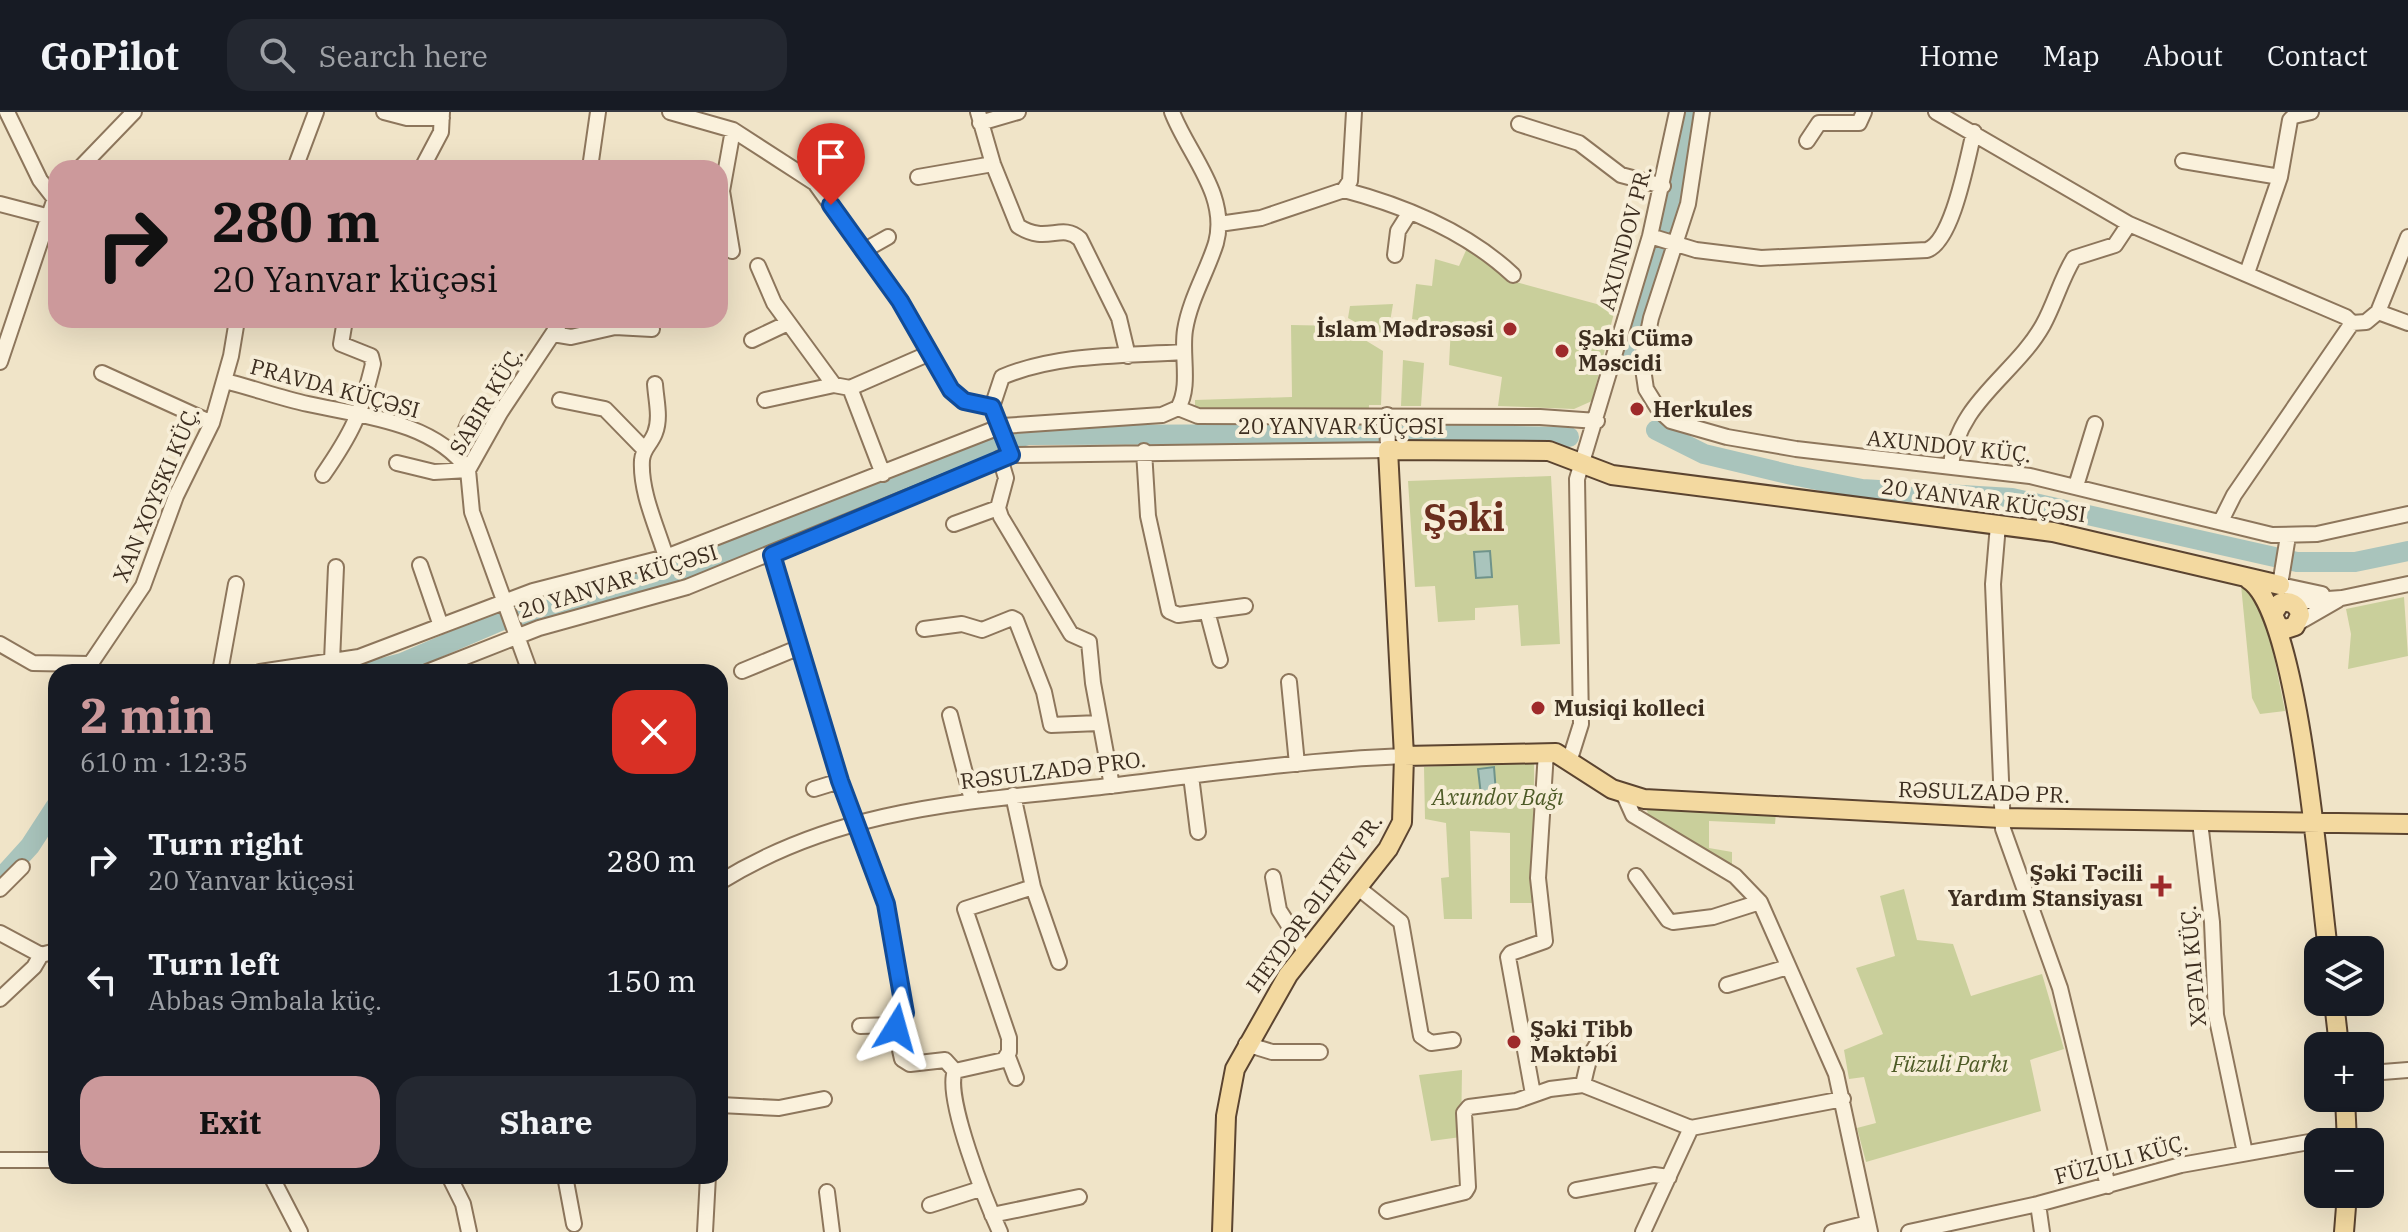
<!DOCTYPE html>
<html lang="en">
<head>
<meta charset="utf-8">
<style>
	:root { --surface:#171b24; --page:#242831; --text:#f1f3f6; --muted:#9ea1a6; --line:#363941; --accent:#cc999b }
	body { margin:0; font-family:"IBM Plex Serif",serif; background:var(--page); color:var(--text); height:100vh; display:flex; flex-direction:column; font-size:30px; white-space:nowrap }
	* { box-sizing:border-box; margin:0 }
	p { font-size:26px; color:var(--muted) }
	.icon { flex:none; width:44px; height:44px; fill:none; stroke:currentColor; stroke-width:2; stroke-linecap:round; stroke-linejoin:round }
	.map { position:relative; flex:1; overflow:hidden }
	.side { position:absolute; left:48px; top:552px; width:680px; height:520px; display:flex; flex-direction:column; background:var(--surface); border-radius:24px; box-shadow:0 8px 32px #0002 }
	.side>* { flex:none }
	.top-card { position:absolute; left:48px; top:48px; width:680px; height:168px; border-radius:24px; box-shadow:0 8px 32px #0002; background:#cc999b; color:#111; overflow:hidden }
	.controls { position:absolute; left:2304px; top:824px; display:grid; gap:16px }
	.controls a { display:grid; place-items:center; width:80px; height:80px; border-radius:16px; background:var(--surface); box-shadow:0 8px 32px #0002; font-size:40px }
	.pin { position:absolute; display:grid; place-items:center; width:68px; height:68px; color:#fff; margin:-82px -34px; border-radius:50% 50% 50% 0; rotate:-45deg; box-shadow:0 0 8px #0007 }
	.pin .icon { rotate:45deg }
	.me { position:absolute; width:88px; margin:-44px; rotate:8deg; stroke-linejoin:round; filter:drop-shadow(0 0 6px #0008) }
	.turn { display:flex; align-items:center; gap:28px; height:168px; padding:0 32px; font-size:36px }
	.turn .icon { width:104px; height:104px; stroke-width:2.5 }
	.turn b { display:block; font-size:56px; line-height:68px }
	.round { display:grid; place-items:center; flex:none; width:84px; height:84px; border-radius:24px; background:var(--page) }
	.headline { display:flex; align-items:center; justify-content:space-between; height:136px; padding:0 32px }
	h1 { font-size:48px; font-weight:700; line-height:60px; color:var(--accent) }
	.cta { display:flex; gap:16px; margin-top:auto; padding:16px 32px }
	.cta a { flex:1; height:92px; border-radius:24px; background:var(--accent); color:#111; font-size:32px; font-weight:700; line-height:92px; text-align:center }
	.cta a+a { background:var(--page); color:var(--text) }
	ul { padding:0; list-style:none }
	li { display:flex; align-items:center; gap:24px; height:120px; padding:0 32px }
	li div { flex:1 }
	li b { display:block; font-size:30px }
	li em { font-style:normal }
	header { display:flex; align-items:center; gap:48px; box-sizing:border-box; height:112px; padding:0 40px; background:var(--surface); border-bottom:2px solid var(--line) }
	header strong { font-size:38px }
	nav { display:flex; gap:44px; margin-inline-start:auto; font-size:28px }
	.search { width:560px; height:72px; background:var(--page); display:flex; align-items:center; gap:20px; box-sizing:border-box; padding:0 28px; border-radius:24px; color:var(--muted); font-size:30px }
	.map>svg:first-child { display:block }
	.green { fill:#c9cf9b }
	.water { fill:#a9c4bc; stroke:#6f938a; stroke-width:2 }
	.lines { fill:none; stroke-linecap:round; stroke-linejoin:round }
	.river { stroke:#a9c4bc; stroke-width:20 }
	.minor-casing { stroke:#8d765c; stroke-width:18 }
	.major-casing { stroke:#5b4430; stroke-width:22 }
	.minor { stroke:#faf1dc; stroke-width:14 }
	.major { stroke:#f3d9a0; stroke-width:18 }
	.route-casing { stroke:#114b97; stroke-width:20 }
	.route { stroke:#1a73e8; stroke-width:14 }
	.poi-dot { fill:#9e2a2b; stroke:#f7eed8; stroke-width:3 }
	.labels { text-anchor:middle; stroke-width:8; stroke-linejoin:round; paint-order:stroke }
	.street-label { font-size:22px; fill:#3d2e20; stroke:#f7eed8 }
	.poi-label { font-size:22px; font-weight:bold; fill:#3d2e20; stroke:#f7eed8; text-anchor:start }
	.park-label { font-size:22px; font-style:italic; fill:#4d5a26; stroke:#f7eed8 }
	.town-label { font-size:38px; font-weight:bold; fill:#6b2e1e; stroke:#f7eed8 }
</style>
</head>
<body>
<header>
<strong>GoPilot</strong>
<div class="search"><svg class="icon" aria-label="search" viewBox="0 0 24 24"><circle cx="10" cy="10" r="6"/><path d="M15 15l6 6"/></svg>Search here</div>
<nav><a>Home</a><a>Map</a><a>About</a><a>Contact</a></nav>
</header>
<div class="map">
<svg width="2408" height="1120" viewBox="0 0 2408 1120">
	<rect width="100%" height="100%" fill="#f0e4c8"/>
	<path class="green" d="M1468,134L1516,170L1615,197L1592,289L1574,297L1498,294L1502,265L1449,253L1451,214L1412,207L1416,172L1432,174L1435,147L1459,154Z
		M1393,192L1387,228L1348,206L1350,194Z
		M1291,213L1342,214L1383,239L1381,293H1369L1368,319L1195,318V288L1292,285Z
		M1403,248L1424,251L1421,294H1401Z
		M1551,364L1560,532L1521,534L1518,493L1475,496V508L1438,510L1435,474L1415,475L1408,369Z
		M2241,473L2265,500L2285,599L2260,602L2252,586Z
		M2404,485L2408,544L2348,557L2351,522L2346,497Z
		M1534,649L1535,791H1510V721L1470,719L1472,807H1444L1441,766L1449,765L1446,711L1425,707L1424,655Z
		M1647,697L1776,701L1775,712L1709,709V736L1732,740V755L1648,704Z
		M1904,777L1917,828L1953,832L1971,884L2042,862L2064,937L2030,948L2041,999L1866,1050L1857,1016L1876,1011L1864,965L1849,967L1844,938L1883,922L1856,856L1895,844L1880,784Z
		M1462,958L1461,1025L1431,1029L1419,963Z"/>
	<path class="water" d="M1490,439L1492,465L1476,466L1474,440Z
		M1494,655L1496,681L1481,683L1478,657Z"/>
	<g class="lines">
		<path class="river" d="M1628,250C1641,165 1682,87 1690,0
			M1656,318L1704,342L1792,363L1862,377L2012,386L2297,450H2355L2408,439
			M368,560L402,551L500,509L671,463L973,339L1028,323L1406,322L1569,325
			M0,767L30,734L56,694"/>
		<g class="minor-casing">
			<path id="minor" d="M7,0L40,68L54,86
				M384,0L407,6H442
				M670,0L733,18L815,71L900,189L951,278L964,289L992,295L1011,343
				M978,0L993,52L1018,114C1047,133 1061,110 1080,127L1119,206L1128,244
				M1172,0C1188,42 1229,83 1216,131C1207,160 1190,187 1185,218C1181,243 1191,274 1178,296
				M1702,0L1688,92L1651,206L1642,250L1646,277L1659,298L1671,309L1727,325L1796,337L2030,364L2272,423L2317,422L2408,402
				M1936,0L2129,112L2346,205L2352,211
				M980,11L1018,0
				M1519,12L1579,31L1621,63L1663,74
				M1807,29L1819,11H1859L1864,0
				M2183,49L2280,65
				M80,56L134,0
				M295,56L316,0
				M422,56L441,20L442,0
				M590,56L598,0
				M918,65L993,52
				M1344,78C1405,94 1466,119 1513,163
				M0,92L46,104
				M1219,112L1261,106L1344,78L1350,69L1354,0
				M1650,124L1696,138L1761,146L1927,138C1953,129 1967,47 1974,20
				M732,139L722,79L733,18
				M863,139L888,125
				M1395,143L1398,119L1410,100
				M758,154L774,191L834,273L850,276L883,362
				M2247,161L2280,65L2290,8L2294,4L2311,0
				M2378,200L2408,211
				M2352,211L2366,210L2378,200L2408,125
				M553,222L571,225L615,215L652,217
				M752,228L788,211
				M0,250L56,83
				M102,261L212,311
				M225,269C253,276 280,286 308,292C363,304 434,310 468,358L434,360L397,351
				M655,272C656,288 661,306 655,321C651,332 643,336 642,348C640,380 657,415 666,445
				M850,276L930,241
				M560,288L605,297L644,337
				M765,288L834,273
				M992,295L1002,265C1058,241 1123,244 1183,240
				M1178,296L1198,304L1540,305L1597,309
				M1144,339L1148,404L1169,499L1178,503L1245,494
				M456,341L469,310
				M1000,346L1006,366L998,396L1001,405L1071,522L1089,530L1093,571L1112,674
				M1951,354C1956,291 2015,263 2043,213C2055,191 2061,167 2074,146L2115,133L2129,112
				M323,363C352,321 361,302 373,252L371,244L341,232L345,208
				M2076,374L2095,312
				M2221,409L2234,383L2352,211
				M954,412L998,396
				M1998,413L1993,472L2003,717L2060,876L2108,1074
				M2288,424L2280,473L2322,482
				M772,443L840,669L886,792L905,901L896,920L902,947L910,952L945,948L955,959C944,985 987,1092 1000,1120
				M420,453L441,514
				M2286,490L2342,486L2408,472
				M1207,499L1220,548
				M2298,511L2338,488
				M924,517L962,512L982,518L1012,506L1016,508L1044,580L1051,613L1099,611
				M0,532L33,551L89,552
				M332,549L336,455
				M742,559L800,535
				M85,560L143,474L176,384L212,311L231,244L237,208
				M220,560L236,472
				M260,560L359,545L533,479L666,445L1002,314L1162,303L1178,296
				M427,560L539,516L687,475L1011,343L1388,338L1387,303
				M530,560L472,400L468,358L500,301L562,208
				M1289,570L1297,652
				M950,603L972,688
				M1570,647L1581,612L1577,367L1650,124L1677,0
				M1191,664L1198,720
				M814,677L840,669
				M1013,683L1033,775L1059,850
				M1624,683L1633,703L1735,764L1760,790L1836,962L1870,1120
				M2200,710L2212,810L2216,903L2245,1041
				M1636,764L1668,808L1673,810L1713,805L1760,790
				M1273,765L1279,798L1305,839
				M720,770C843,694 970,690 1109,674C1207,662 1305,648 1404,644
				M1357,775L1401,810L1421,924L1431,931L1453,928
				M0,777L22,755
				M0,821L41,843L56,839
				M1727,873L1788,855
				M0,887L34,855L41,843
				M860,914L898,913
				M1246,932L1272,940H1320
				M1008,945L1016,966
				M955,959L1004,948L1009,940V926L965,797L1033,775
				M2370,961L2408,958
				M1583,973C1588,951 1590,932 1611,921
				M1533,982L1508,845L1511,841L1545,829L1538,766L1546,640
				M720,993L779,996L824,987
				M0,1048H56
				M271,1064L300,1120
				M449,1064L463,1092L469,1120
				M565,1064L574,1112
				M1576,1078L1654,1063L1669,1065
				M827,1080L832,1120
				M2038,1092L2042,1120
				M930,1093L980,1077
				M1387,1099L1465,1080L1468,1075L1464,1001L1469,995L1516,989L1550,977L1583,973L1691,1016
				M992,1103L1079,1085
				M705,1120L708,1064
				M1643,1120L1691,1016L1843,987
				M1832,1120L1868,1111
				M1909,1120L2038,1092L2181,1053L2309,1030L2347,1027"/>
		</g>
		<g class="major-casing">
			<path id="major" d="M2248,467C2299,498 2319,772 2328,838
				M2273,502L2280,491C2290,488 2298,492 2300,503L2295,514L2286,517L2278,514L2273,503
				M1404,644L1556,641L1612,677L1644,687L2001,706L2408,712
				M2334,890L2339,934
				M2345,986L2347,1030
				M1222,1120L1226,1004L1235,957L1288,863L1388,737L1402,710L1404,644L1388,338L1549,339L1612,363L2053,420L2280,473
				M2344,1120L2347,1082"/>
		</g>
		<use href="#minor" class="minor"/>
		<use href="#major" class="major"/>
	</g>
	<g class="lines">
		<g class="route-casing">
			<path id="route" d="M831,93L900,189L951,278L964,289L992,295L1011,343L772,443L840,669L886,792L905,901L896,916"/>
		</g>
		<use href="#route" class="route"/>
	</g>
	<g class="poi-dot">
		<circle cx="1510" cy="217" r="8"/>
		<circle cx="1562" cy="239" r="8"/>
		<circle cx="1637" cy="297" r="8"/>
		<circle cx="1538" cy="596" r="8"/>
		<path d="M2157 762h8v8h8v8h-8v8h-8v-8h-8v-8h8z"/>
		<circle cx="1514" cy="930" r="8"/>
	</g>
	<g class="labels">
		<g class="street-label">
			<text transform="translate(1625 126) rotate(-75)" y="8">AXUNDOV PR.</text>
			<text transform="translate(335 276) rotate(15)" y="8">PRAVDA KÜÇƏSI</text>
			<text transform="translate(486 289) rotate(-59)" y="8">SABIR KÜÇ.</text>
			<text x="1341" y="322">20 YANVAR KÜÇƏSI</text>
			<text transform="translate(1949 334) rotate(6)" y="8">AXUNDOV KÜÇ.</text>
			<text transform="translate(156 382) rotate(-67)" y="8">XAN XOYSKI KÜÇ.</text>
			<text transform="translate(1984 388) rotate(8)" y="8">20 YANVAR KÜÇƏSI</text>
			<text transform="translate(618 469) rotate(-17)" y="8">20 YANVAR KÜÇƏSI</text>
			<text transform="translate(1053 658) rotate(-7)" y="8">RƏSULZADƏ PRO.</text>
			<text transform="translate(1984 680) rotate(2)" y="8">RƏSULZADƏ PR.</text>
			<text transform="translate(1314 791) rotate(-54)" y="8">HEYDƏR ƏLIYEV PR.</text>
			<text transform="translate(2193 854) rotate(-95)" y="8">XƏTAI KÜÇ.</text>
			<text transform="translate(2121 1047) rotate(-15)" y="8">FÜZULI KÜÇ.</text>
		</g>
		<g class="poi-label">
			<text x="1494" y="225" text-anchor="end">İslam Mədrəsəsi</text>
			<text x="1578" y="234">Şəki Cümə<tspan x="1578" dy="25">Məscidi</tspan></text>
			<text x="1653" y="305">Herkules</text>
			<text x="1554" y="604">Musiqi kolleci</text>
			<text x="2143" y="769" text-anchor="end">Şəki Təcili<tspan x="2143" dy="25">Yardım Stansiyası</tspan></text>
			<text x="1530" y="925">Şəki Tibb<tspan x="1530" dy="25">Məktəbi</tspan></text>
		</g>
		<g class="park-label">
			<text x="1498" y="693">Axundov Bağı</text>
			<text x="1950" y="960">Füzuli Parkı</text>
		</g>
		<g class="town-label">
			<text x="1464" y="419">Şəki</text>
		</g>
	</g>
</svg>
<div class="controls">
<a><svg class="icon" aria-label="layers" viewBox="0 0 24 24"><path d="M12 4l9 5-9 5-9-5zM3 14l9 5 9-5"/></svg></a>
<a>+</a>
<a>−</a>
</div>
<div class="pin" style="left:831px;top:93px;background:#d93025"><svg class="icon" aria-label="arrive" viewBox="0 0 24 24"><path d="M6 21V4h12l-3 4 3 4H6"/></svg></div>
<svg class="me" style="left:896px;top:916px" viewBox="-20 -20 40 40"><path d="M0-17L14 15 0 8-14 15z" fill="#1a73e8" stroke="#fff" stroke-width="4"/></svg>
<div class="top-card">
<div class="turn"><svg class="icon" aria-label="right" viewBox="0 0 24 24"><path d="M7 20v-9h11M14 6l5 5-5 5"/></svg><div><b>280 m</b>20 Yanvar küçəsi</div></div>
</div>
<section class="side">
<div class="headline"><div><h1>2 min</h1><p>610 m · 12:35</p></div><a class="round" style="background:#d93025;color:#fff"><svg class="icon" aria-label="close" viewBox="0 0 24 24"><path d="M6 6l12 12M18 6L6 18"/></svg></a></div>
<ul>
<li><svg class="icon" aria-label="right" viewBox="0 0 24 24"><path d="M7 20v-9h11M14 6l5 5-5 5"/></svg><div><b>Turn right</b><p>20 Yanvar küçəsi</p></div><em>280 m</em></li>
<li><svg class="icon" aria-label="left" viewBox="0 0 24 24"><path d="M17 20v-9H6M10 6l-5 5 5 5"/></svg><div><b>Turn left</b><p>Abbas Əmbala küç.</p></div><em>150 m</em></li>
</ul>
<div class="cta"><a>Exit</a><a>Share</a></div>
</section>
</div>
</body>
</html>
